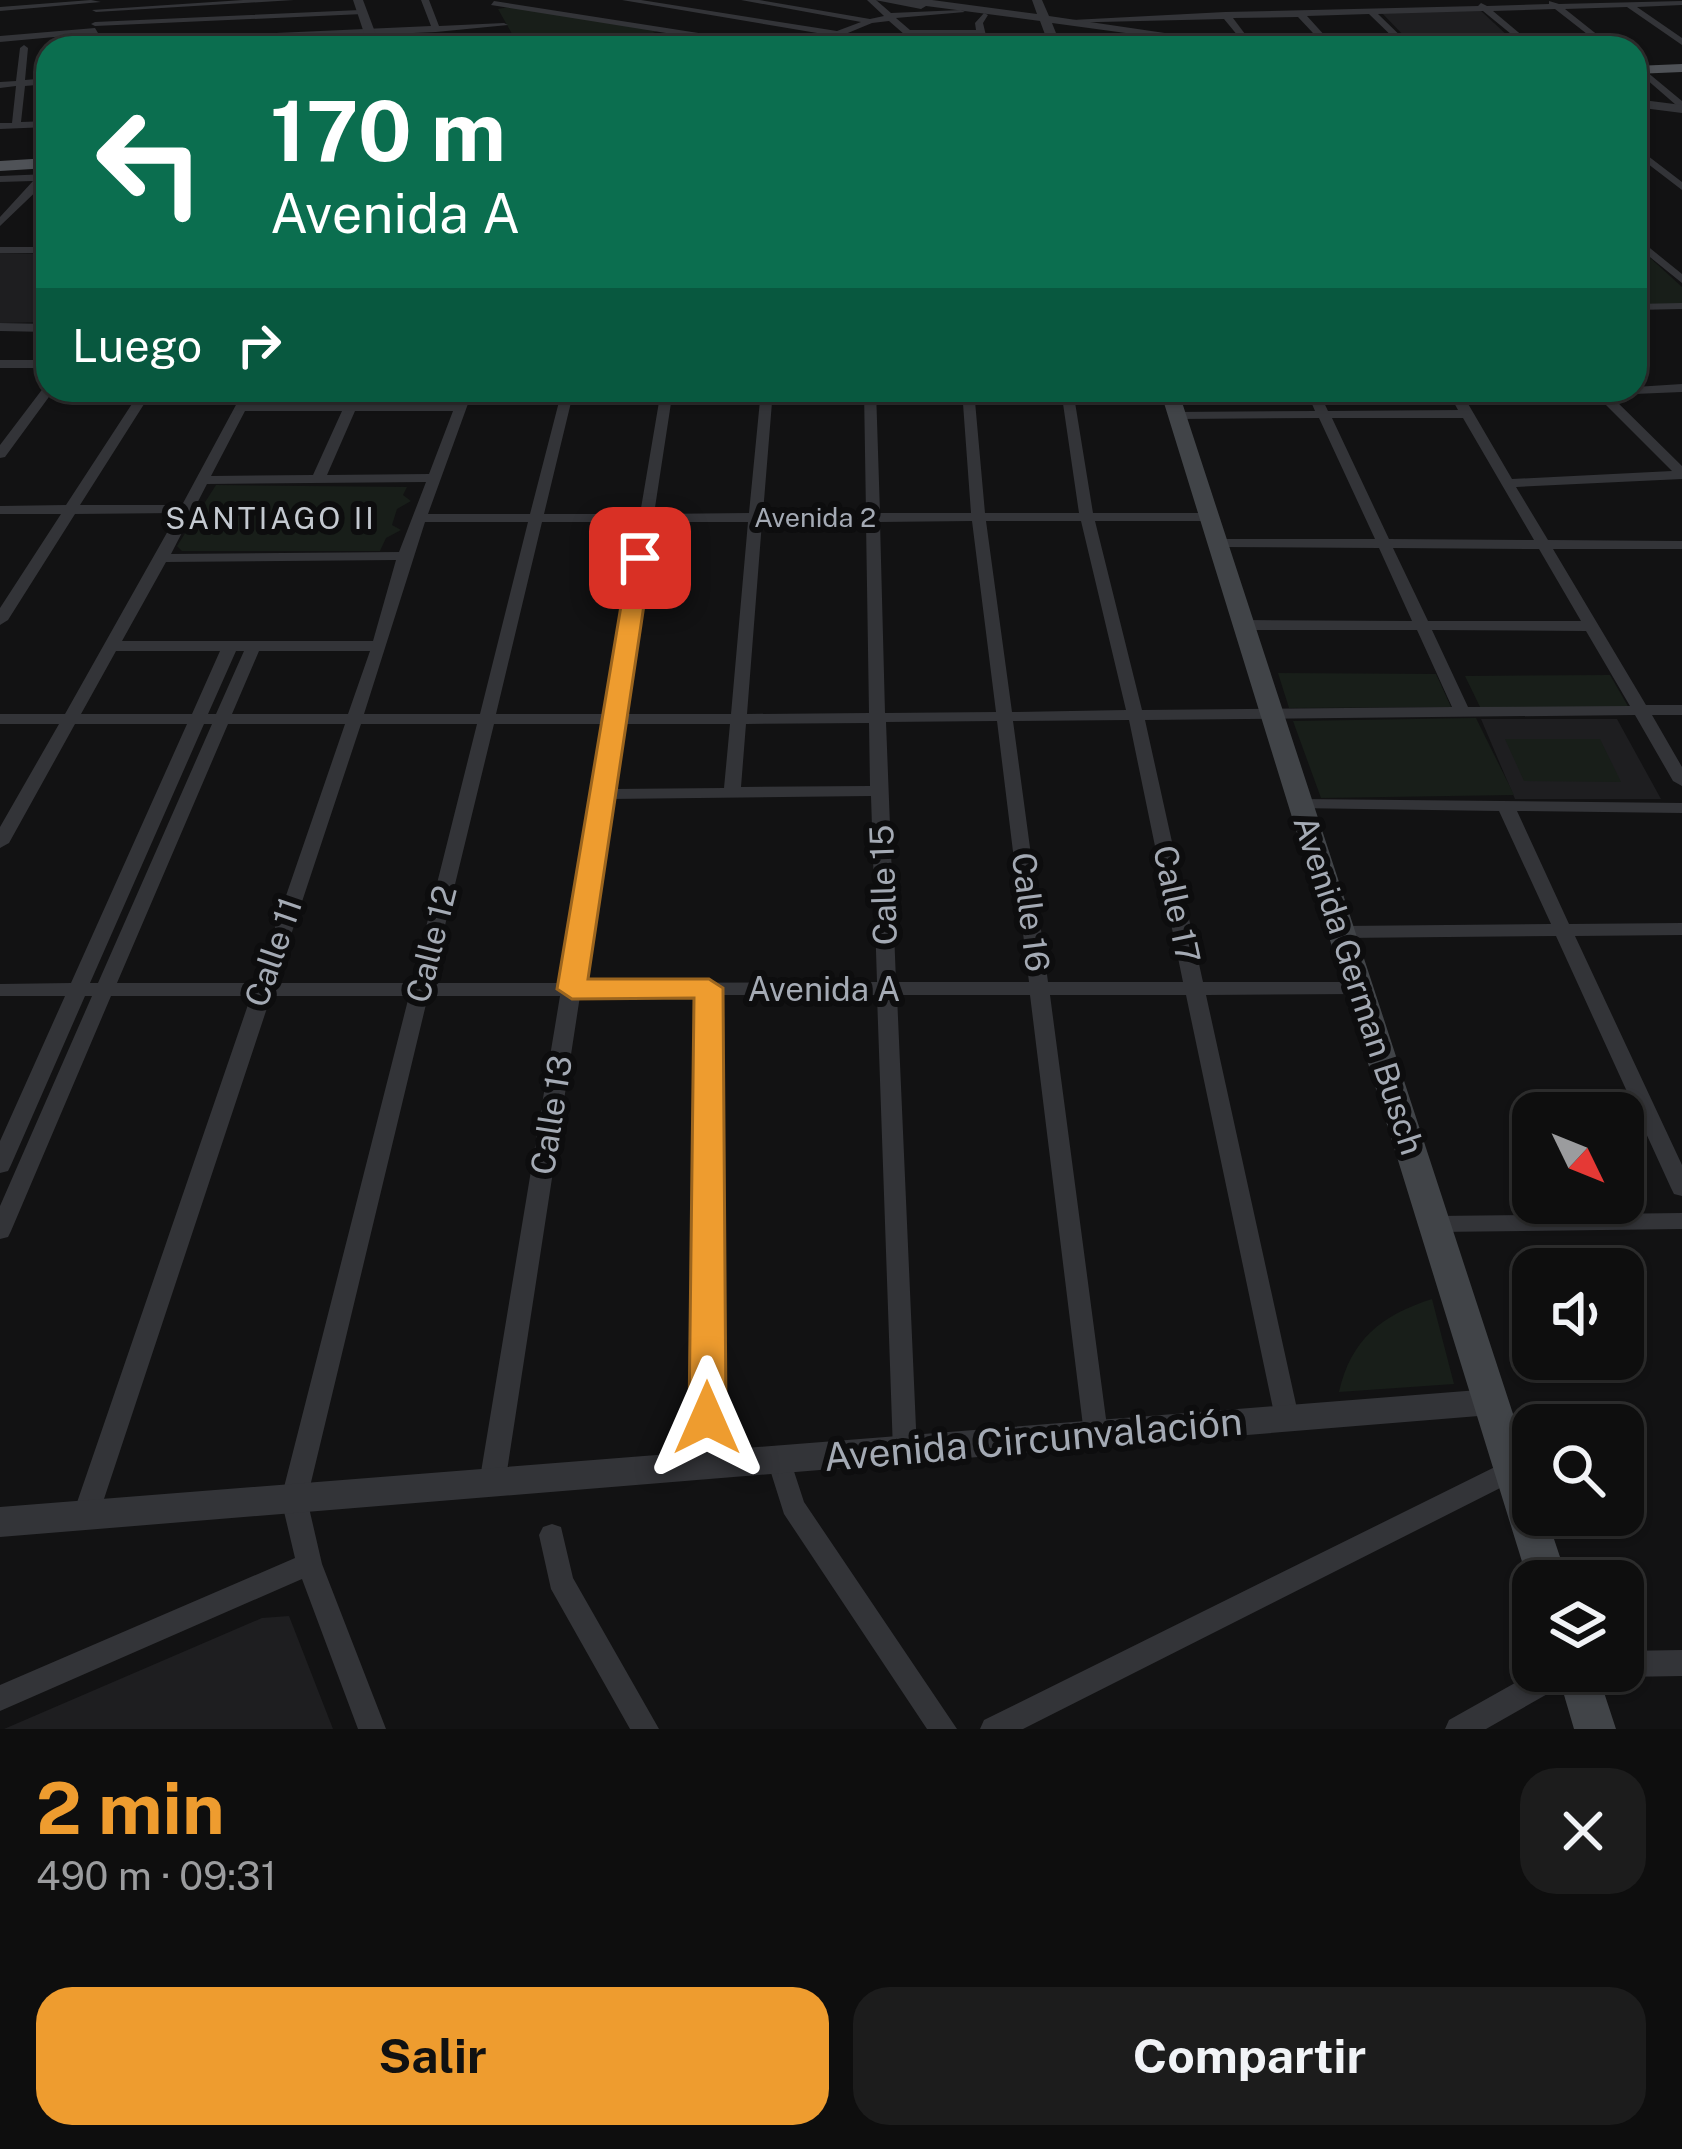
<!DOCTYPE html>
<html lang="es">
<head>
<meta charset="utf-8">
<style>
	:root { --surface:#0e0e0e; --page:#1c1c1c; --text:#f1f3f6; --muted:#9b9c9e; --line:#2e2e2e; --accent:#ee9c2f }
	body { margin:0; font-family:"Public Sans",sans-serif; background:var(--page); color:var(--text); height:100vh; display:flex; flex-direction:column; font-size:45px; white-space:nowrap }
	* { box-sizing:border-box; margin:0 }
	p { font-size:39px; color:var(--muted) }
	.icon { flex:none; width:66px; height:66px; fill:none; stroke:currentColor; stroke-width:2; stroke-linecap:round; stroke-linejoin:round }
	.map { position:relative; height:1729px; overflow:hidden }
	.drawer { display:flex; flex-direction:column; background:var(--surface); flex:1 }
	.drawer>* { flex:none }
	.top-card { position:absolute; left:36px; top:36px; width:1611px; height:366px; border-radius:36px; box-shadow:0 3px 9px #0004,0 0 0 3px var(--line); background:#0b6e4f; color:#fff; overflow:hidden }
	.needle { width:78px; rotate:133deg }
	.controls { position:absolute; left:1512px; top:1092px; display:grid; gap:24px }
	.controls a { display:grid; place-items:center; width:132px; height:132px; border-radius:24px; background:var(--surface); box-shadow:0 3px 9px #0004,0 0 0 3px var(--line); font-size:60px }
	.pin { position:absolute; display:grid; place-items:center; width:102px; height:102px; color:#fff; margin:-51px; border-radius:24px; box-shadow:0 6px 18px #0006 }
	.me { position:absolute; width:132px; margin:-66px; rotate:0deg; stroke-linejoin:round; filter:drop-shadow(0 0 9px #0008) }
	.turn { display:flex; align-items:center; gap:42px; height:252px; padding:0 36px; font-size:54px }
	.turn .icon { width:156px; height:156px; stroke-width:2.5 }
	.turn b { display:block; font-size:84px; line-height:102px }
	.then { display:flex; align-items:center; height:114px; padding:0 36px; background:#0003; gap:24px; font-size:45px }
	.round { display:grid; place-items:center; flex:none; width:126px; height:126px; border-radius:36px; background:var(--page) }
	.headline { display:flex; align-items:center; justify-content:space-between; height:204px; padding:0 36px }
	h1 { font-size:72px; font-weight:700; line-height:90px; color:var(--accent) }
	.action { display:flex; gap:24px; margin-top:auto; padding:24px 36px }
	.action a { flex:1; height:138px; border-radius:36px; background:var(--accent); color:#111; font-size:48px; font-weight:700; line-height:138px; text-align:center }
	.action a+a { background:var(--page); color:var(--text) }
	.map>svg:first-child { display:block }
	.built { fill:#1e1e20 }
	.green { fill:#181e19 }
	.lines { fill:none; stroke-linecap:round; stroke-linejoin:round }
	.minor { fill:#333438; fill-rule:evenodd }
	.tertiary { fill:#333438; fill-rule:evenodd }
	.secondary { fill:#414448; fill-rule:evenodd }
	.primary { fill:#4f5257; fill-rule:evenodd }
	.route { fill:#ee9c2f; stroke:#9b651f; stroke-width:3 }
	.labels { text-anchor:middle; stroke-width:12; stroke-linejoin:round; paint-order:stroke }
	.far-street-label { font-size:27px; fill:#a4aab4; stroke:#0d0d0e }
	.far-neighbourhood-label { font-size:30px; letter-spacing:3px; fill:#c4c9d0; stroke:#0d0d0e }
	.street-label { font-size:33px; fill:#a4aab4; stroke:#0d0d0e }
	.near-street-label { font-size:39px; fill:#a4aab4; stroke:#0d0d0e }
</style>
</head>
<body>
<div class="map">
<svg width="1682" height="1729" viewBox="0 0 1682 1729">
	<rect width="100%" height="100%" fill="#121213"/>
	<path class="built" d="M1480,10L1509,37L1407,39L1381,12Z
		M0,253L48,254V322L0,323Z
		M1481,719H1617L1661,799H1515Z
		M289,1616L333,1729H4L262,1618Z"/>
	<path class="green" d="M514,6L659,30L624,48H520L498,9Z
		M1635,244L1682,287V304H1635Z
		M216,485L407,487L403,495L411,501L397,509L392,525L401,530L386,538L380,551H182L177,546Z
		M1278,673L1436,674L1451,707L1289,708Z
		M1610,675L1629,708L1481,709L1465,676Z
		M1476,718L1514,795L1321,798L1293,721Z
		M1505,739H1600L1621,782L1524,781Z
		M1432,1299L1454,1384L1339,1392C1351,1339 1382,1315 1432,1299Z"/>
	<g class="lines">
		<path class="minor" d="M91,0L101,2L0,11V7Z
			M243,0H294L96,12L92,10Z
			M421,0H429L439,26L504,23L508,25L436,32L94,47L90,44L94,41L431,26Z
			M622,0H641L837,31L861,22L741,0H759L870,19L884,16L867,0H876L891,13L961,10L965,12L896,18L910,30H976L975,23L984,13L988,15L983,23L989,48H981L978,35H916L929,48H920L889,21L872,23L843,35L853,48H845L835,36Z
			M494,1L776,45L780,48H760L491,5Z
			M1549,1L1559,4L1682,1V5L1637,7L1682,38V45L1627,7L1565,9L1614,48H1605L1555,9L1493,11L1537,48H1528L1483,11L1378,14L1413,48H1404L1369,14L1307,16L1336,48H1327L1298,17L1233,18L1251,42L1246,48H1241L1243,42L1224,19L1057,23L1053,21L1225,12L1478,6L1481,3L1487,6L1549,4Z
			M360,10L363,14L95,26L91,24L95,22Z
			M95,28L98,33L0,42V36Z
			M1149,34L1153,37L1154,48H1146L1145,37Z
			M515,42L518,47L449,48L453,45Z
			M24,45L28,48L25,80L48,78V84L25,86L21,122L48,121V127L0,129V123H12L16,86L0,88V82L16,81L20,48Z
			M1641,67L1682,101V105H1676L1638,72Z
			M1635,146L1682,182V190L1635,154Z
			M48,174V180L0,226V217L33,181L0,182V176Z
			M1635,236L1682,274V283L1635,245Z
			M0,247H48V253H0Z
			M1682,303V309L1635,310V304Z
			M0,323L48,324V332L0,331Z
			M0,360H48V368H0Z
			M1682,384V392L1610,395L1682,466V479L1516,487L1548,540L1682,541V549H1553L1646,705H1682V715H1652L1682,767V786L1673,781L1635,715L1145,720L1203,982H1359L1369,988L1359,994L1206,995L1299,1418L1296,1425L1287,1428L1278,1425L1275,1418L1186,995H1050L1108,1434L1105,1441L1096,1444L1087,1441L1084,1434L1030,995H897L917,1451L914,1458L905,1462L896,1458L893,1451L877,995H719V1466L716,1474L707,1477L698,1474L695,1466L699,995L580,996L505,1484L501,1492L492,1495L483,1492L479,1484L560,996H428L307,1499L322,1564L386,1729H358L302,1579L0,1711V1685L295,1558L281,1499L409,996H271L98,1517L94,1525L85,1528L76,1525L72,1517L251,996H111L11,1231L8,1237L0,1239V1206L92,996H85L11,1165L8,1171L0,1173V1141L65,996H0V984L71,983L187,724H75L9,843L0,848V827L59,724H0V714H65L178,513L75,514L8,620L0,625V608L61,514H0V506L66,505L141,390H153L80,505H182L244,390H256L249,403H346L352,390H364L358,403H456L461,390H473L428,514H530L562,390H574L544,514H640L661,390H673L654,514L749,513L761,390H773L763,513H866L864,390H876L880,513H971L962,390H974L985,513H1079L1061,390H1073L1093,513H1210L1217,517L1210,521H1095L1142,710L1452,707L1417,630H1244L1236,625L1244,620L1412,621L1379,548L1218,547L1211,543L1218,539H1375L1319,418L1177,419L1171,415L1172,412L1315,411L1306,390H1318L1328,411L1458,410L1447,390H1459L1462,395L1635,390V387ZM1597,396L1672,471L1512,479L1467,402ZM245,411H342L313,475L211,476ZM355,411H453L429,474L327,475ZM1332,418H1463L1534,540L1389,539ZM426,482L399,552L171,554L207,484ZM972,521L996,712L885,713L880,522ZM986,521H1081L1126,710L1012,712ZM425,522H528L480,714H364ZM542,522H639L607,714H496ZM653,522H748L731,714H623ZM762,522H866L869,713L747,714ZM1393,548L1539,549L1581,621H1428ZM396,560L373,641H122L166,562ZM1432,630L1586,631L1630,706L1468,707ZM116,651H220L192,714H81ZM236,651H244L216,714H208ZM259,651H370L348,714H232ZM1129,720L1183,982H1048L1013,721ZM997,721L1029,982H896L886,722ZM869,723L870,786L741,787L746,724ZM204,724H212L98,983H90ZM228,724H345L256,983H117ZM361,724H477L412,983H275ZM494,724H605L563,983H431ZM622,724H730L724,788L612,789ZM871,796L877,982L582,983L610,799Z
			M48,386V390H54L5,457L0,458V445L44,387Z
			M1301,799L1682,803V813L1517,811L1569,924L1682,923V935L1575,936L1682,1165V1196L1674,1194L1671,1188L1556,936L1342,938L1333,932L1342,926L1551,924L1499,811L1295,808L1292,804L1295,800Z
			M1682,1213V1229L1435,1232L1427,1230L1424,1224L1427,1218L1435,1216Z
			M779,1449L788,1453L804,1502L957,1729H927L784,1514L767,1460L770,1453Z
			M1511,1459L1520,1462L1524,1470L1520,1478L1023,1729H980L984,1720Z
			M552,1524L561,1527L573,1578L659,1729H630L551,1589L539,1535L543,1527Z
			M1682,1650V1676L1623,1677L1612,1671H1623V1651Z
			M1536,1671H1576L1572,1680L1486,1729H1445L1449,1720Z"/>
		<path class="tertiary" d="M353,0H363L381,48H369Z
			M875,0H932L1037,14L1032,0H1042L1049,16L1267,48H1236L1052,23L1062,48H1050L1040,21L926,6L921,9Z
			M1635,99L1682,105V113L1635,107Z
			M1491,1389L1502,1393L1507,1402L1502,1411L1491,1415L0,1537V1507Z"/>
		<path class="secondary" d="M1160,390H1178L1533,1475V1515H1546L1568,1581H1533V1591L1528,1581Z
			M1557,1671H1597L1616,1729H1574Z"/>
		<path class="primary" d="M1682,64V72L1635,74V66Z
			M48,158V168L0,171V161Z"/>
	</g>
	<path class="route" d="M640,552L651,558L588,979H709L723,988L726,1418L720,1429L707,1434L694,1429L689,1418L694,998L572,999L557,989L629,558Z"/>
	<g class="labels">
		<g class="far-street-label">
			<text x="815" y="527">Avenida 2</text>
		</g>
		<g class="far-neighbourhood-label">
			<text x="271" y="529">SANTIAGO II</text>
		</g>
		<g class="street-label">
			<text transform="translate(883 885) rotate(-92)" y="12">Calle 15</text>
			<text transform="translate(1177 904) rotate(78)" y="12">Calle 17</text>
			<text transform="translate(1031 912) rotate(83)" y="12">Calle 16</text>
			<text transform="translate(431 944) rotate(-76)" y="12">Calle 12</text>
			<text transform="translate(273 952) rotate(-71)" y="12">Calle 11</text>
			<text transform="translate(1359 985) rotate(72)" y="12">Avenida German Busch</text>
			<text x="824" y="1001">Avenida A</text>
			<text transform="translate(551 1115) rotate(-81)" y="12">Calle 13</text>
		</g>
		<g class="near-street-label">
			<text transform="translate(1033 1439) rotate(-5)" y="14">Avenida Circunvalación</text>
		</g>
	</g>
</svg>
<div class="controls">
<a><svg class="needle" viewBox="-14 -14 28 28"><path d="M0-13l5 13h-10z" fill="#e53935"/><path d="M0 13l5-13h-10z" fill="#9b9c9e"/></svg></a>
<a><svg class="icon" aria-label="sound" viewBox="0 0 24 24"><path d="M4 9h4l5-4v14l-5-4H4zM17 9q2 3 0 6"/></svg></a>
<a><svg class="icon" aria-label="search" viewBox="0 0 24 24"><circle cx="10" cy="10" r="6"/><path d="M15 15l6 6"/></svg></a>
<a><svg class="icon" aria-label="layers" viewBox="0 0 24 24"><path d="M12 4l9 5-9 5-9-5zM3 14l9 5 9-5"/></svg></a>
</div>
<div class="pin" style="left:640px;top:558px;background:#d93025"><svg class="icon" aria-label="arrive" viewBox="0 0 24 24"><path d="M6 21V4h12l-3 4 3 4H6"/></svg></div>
<svg class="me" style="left:707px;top:1418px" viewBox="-20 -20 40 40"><path d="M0-17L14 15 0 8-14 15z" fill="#ee9c2f" stroke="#fff" stroke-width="4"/></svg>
<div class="top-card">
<div class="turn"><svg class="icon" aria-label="left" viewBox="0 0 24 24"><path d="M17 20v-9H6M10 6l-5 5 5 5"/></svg><div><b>170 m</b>Avenida A</div></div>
<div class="then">Luego<svg class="icon" aria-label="right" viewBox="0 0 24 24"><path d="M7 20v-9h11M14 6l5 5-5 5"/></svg></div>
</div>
</div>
<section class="drawer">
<div class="headline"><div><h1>2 min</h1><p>490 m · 09:31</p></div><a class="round"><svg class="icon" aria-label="close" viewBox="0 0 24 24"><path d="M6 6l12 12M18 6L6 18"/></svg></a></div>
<div class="action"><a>Salir</a><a>Compartir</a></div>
</section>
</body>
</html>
